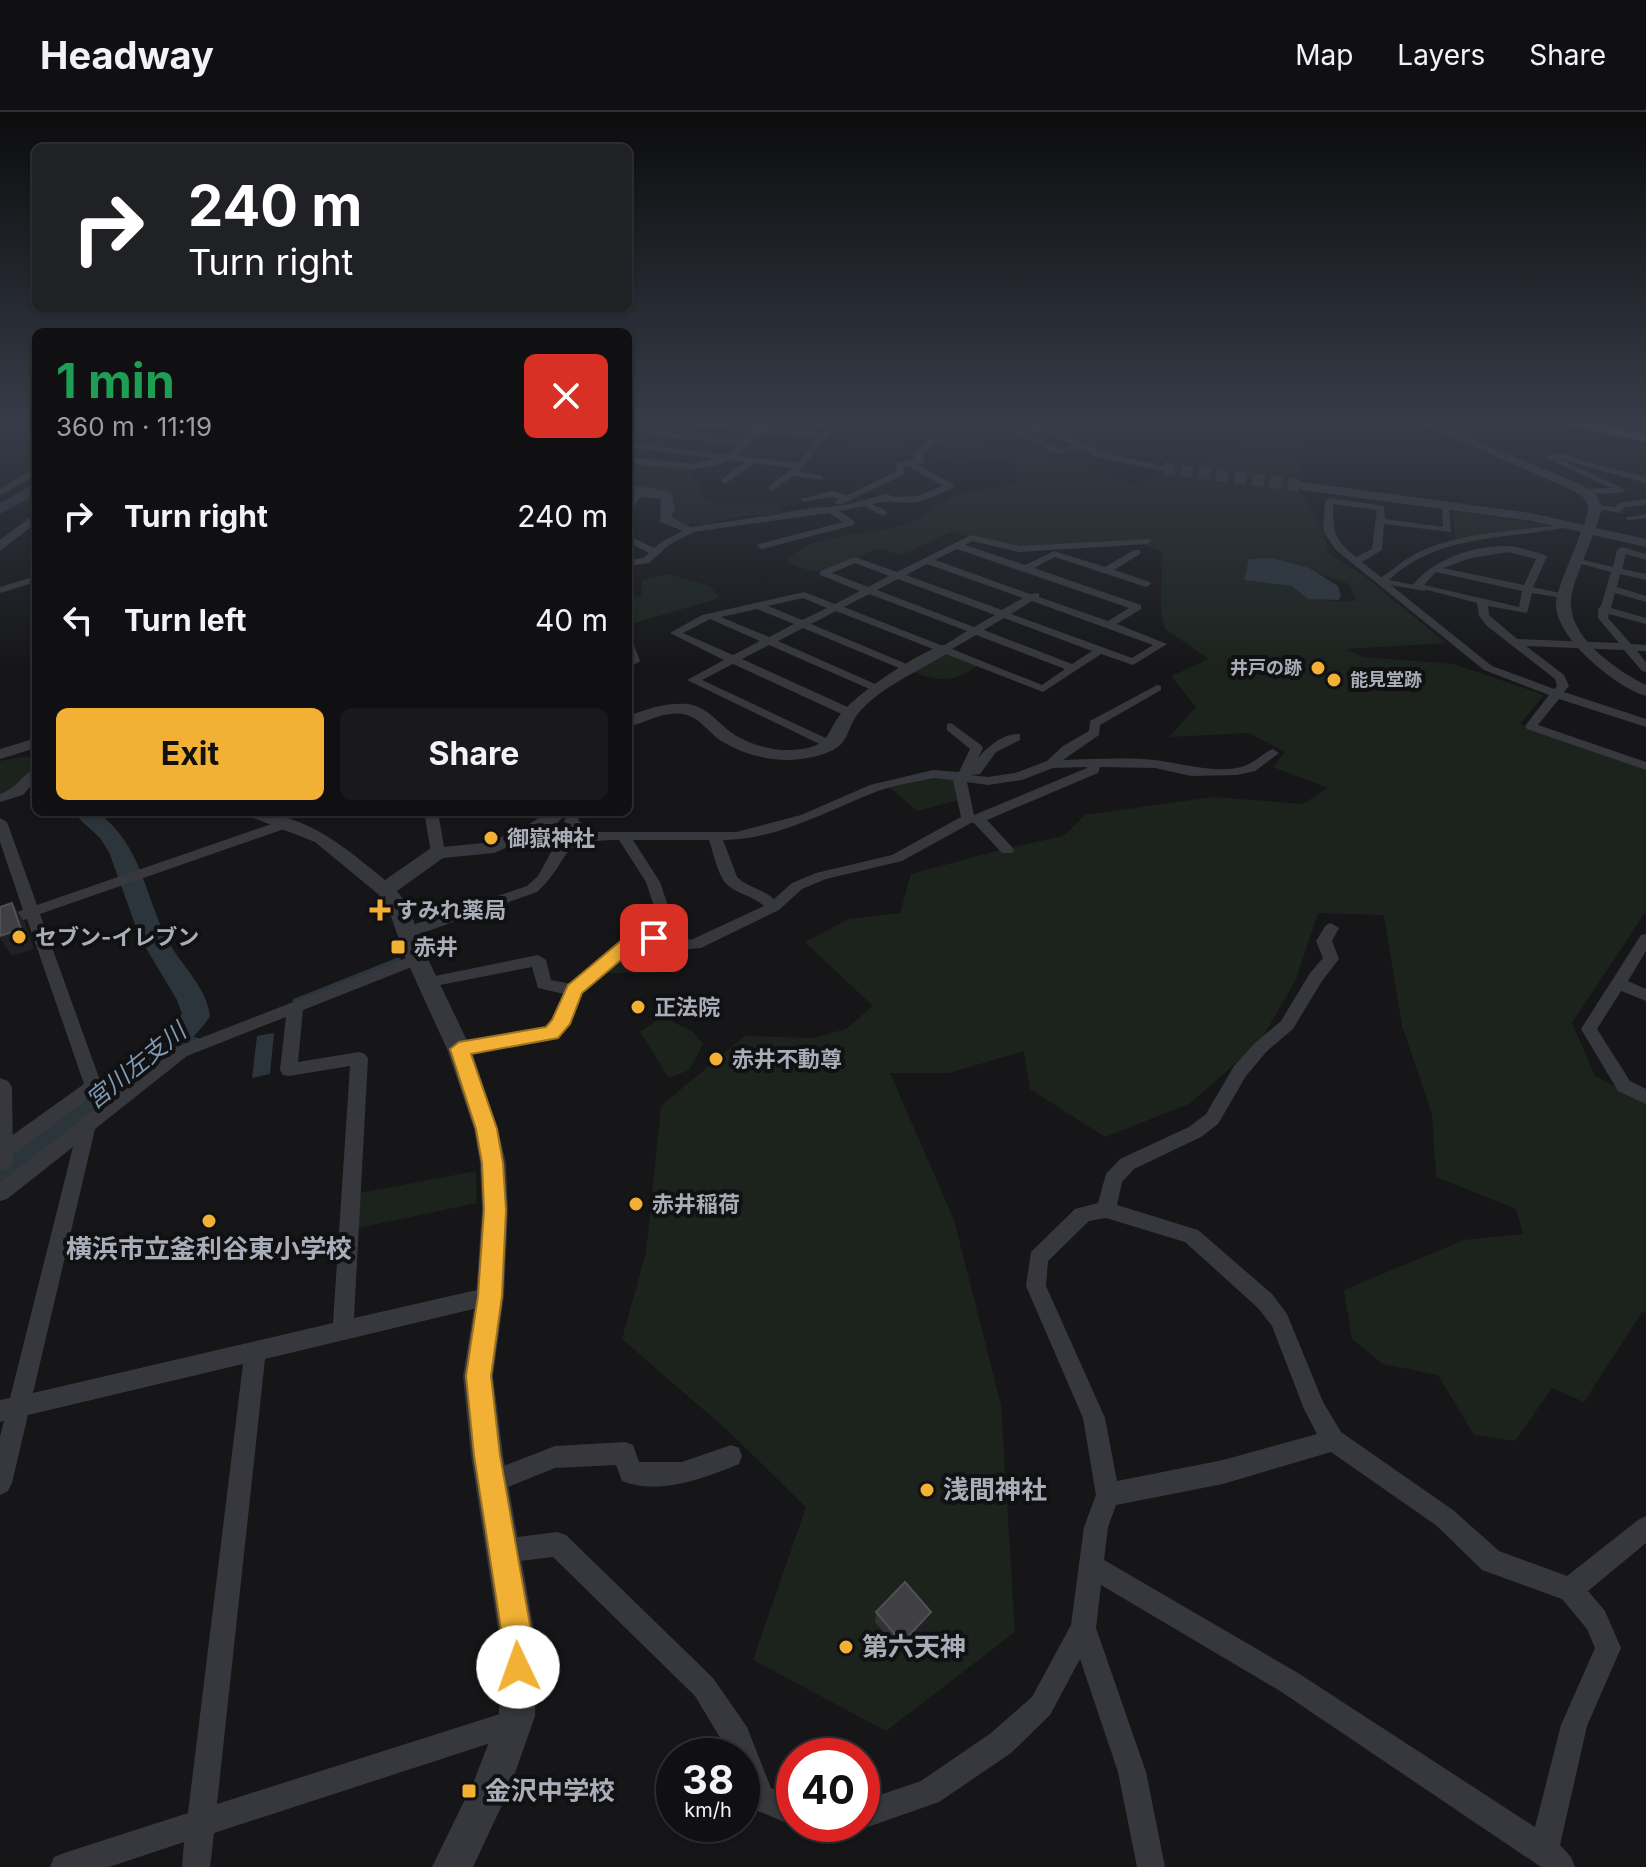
<!DOCTYPE html>
<html lang="en">
<head>
<meta charset="utf-8">
<style>
	:root { --surface:#101012; --page:#19191b; --text:#f1f3f6; --muted:#9c9d9f; --line:#303032; --accent:#f2b134 }
	body { margin:0; font-family:Inter,"Noto Sans JP",sans-serif; background:var(--page); color:var(--text); height:100vh; display:flex; flex-direction:column; font-size:30px; white-space:nowrap }
	* { box-sizing:border-box; margin:0 }
	p { font-size:26px; color:var(--muted) }
	.icon { flex:none; width:44px; height:44px; fill:none; stroke:currentColor; stroke-width:2; stroke-linecap:round; stroke-linejoin:round }
	.map { position:relative; flex:1; overflow:hidden }
	.side { position:absolute; left:32px; top:216px; width:600px; height:488px; display:flex; flex-direction:column; background:var(--surface); border-radius:12px; box-shadow:0 2px 6px #0004,0 0 0 2px var(--line) }
	.side>* { flex:none }
	.top-card { position:absolute; left:32px; top:32px; width:600px; height:168px; border-radius:12px; box-shadow:0 2px 6px #0004,0 0 0 2px var(--line); background:#202124; color:#fff; overflow:hidden }
	.speed { position:absolute; left:656px; top:1626px; display:flex; gap:16px; font-size:40px; font-weight:700; text-align:center }
	.speed>* { display:grid; place-content:center; width:104px; height:104px; border-radius:50%; background:var(--surface); box-shadow:0 2px 6px #0004,0 0 0 2px var(--line); line-height:1 }
	.speed small { font-size:20px; font-weight:400 }
	.speed .limit { border:12px solid #d22; background:#fff; color:#111 }
	.pin { position:absolute; display:grid; place-items:center; width:68px; height:68px; color:#fff; margin:-34px; border-radius:16px; box-shadow:0 4px 12px #0006 }
	.me { position:absolute; width:88px; margin:-44px; rotate:357deg; stroke-linejoin:round; filter:drop-shadow(0 0 6px #0008) }
	.turn { display:flex; align-items:center; gap:28px; height:168px; padding:0 24px; font-size:36px }
	.turn .icon { width:104px; height:104px; stroke-width:2.5 }
	.turn b { display:block; font-size:56px; line-height:68px }
	.round { display:grid; place-items:center; flex:none; width:84px; height:84px; border-radius:12px; background:var(--page) }
	.overview { display:flex; align-items:center; justify-content:space-between; height:136px; padding:0 24px }
	h1 { font-size:48px; font-weight:700; line-height:60px; color:#1e9e55 }
	.cta { display:flex; gap:16px; margin-top:auto; padding:16px 24px }
	.cta a { flex:1; height:92px; border-radius:12px; background:var(--accent); color:#111; font-size:32px; font-weight:700; line-height:92px; text-align:center }
	.cta a+a { background:var(--page); color:var(--text) }
	ul { padding:0; list-style:none }
	li { display:flex; align-items:center; gap:24px; height:104px; padding:0 24px }
	li div { flex:1 }
	li b { display:block; font-size:30px }
	li em { font-style:normal }
	header { display:flex; align-items:center; gap:48px; box-sizing:border-box; height:112px; padding:0 40px; background:var(--surface); border-bottom:2px solid var(--line) }
	header strong { font-size:38px }
	nav { display:flex; gap:44px; margin-inline-start:auto; font-size:28px }
	.map>svg:first-child { display:block }
	.green { fill:#1c231d; fill-rule:evenodd }
	.water { fill:#2c353c }
	.lines { fill:none; stroke-linecap:round; stroke-linejoin:round }
	.stream-far1 { stroke:#2c353c; stroke-width:3 }
	.stream { stroke:#2c353c; stroke-width:5 }
	.river { fill:#2c353c; fill-rule:evenodd }
	.tertiary-tunnel { stroke:#333438; stroke-width:12; stroke-dasharray:12 6; stroke-linecap:butt }
	.pedestrian { fill:#37383d; fill-rule:evenodd }
	.minor { fill:#37383d; fill-rule:evenodd }
	.tertiary { fill:#37383d; fill-rule:evenodd }
	.motorway { fill:#63666e; fill-rule:evenodd }
	.wall { fill:#323236 }
	.shaded-wall { fill:#212124 }
	.building { fill:#3f3f44; stroke:#4f5156; stroke-width:2 }
	.route { fill:#f2b134; stroke:#9d7322; stroke-width:2 }
	.poi-dot { fill:#f2b134; stroke:#111113; stroke-width:3 }
	.labels { text-anchor:middle; stroke-width:8; stroke-linejoin:round; paint-order:stroke }
	.far-poi-label { font-size:18px; font-weight:bold; fill:#a8adb8; stroke:#111113; text-anchor:end }
	.poi-label { font-size:22px; font-weight:bold; fill:#a8adb8; stroke:#111113; text-anchor:start }
	.water-label { font-size:24px; font-style:italic; fill:#7f9bb3; stroke:#111113 }
	.near-poi-label { font-size:26px; font-weight:bold; fill:#a8adb8; stroke:#111113; text-anchor:start }
</style>
</head>
<body>
<header>
<strong>Headway</strong>
<nav><a>Map</a><a>Layers</a><a>Share</a></nav>
</header>
<div class="map">
<svg width="1646" height="1755" viewBox="0 0 1646 1755">
	<rect width="100%" height="100%" fill="#161618"/>
	<path class="green" d="M857,311H990L1005,317L1009,324L990,328L980,338L1039,341L1141,375L1168,352L1244,338L1241,332L1190,311H1277L1303,323L1301,356L1293,370C1305,388 1328,419 1327,440L1363,463L1446,531L1346,537L1363,545L1454,552L1544,583L1520,612L1646,658V799L1572,911L1595,964L1646,991V1199L1642,1200L1584,1290L1552,1276L1515,1329L1474,1323L1438,1263L1383,1252L1352,1227L1344,1178L1464,1128L1523,1122L1516,1097L1436,1065L1432,1002L1402,914L1384,803L1318,801L1296,867L1260,930L1189,992L1105,1025L1030,977L1024,939L949,961H890L954,1108L1001,1293L1015,1520L886,1619L753,1548L806,1395L727,1318L622,1227L646,1140L661,994L745,924L814,926L846,917L873,894L805,830L849,807L900,801L911,762L1008,736L1064,724L1085,703L1213,685L1303,692L1328,676L1273,655L1285,640L1249,621L1169,625L1196,595L1171,564L1209,547L1165,517L1161,500L1162,440L1134,428L1053,437L1008,435L952,420L902,443L879,437L816,460L794,454L787,448C815,419 867,425 904,413C926,406 941,387 964,381C982,376 1002,379 1018,369L1010,350L994,346L959,352L929,344L928,340L940,334L931,329L914,326L894,345L839,342ZM1277,447L1349,472L1357,489C1312,490 1300,488 1277,447Z
		M628,350L695,356L689,365L701,370V380C723,405 754,384 782,395L778,399L784,402C773,404 763,402 752,403C718,406 706,420 671,407L675,390L670,382L628,374Z
		M1460,400L1548,413L1549,415L1459,427L1455,426L1453,401Z
		M668,462L710,474L720,486L628,513V485L641,484L642,468Z
		M944,541L977,554C954,571 937,570 912,559Z
		M28,644L36,656L21,676L0,684V649Z
		M931,663L955,665L959,688L917,699L888,674Z
		M640,835H647L658,861H607Z
		M662,905L692,919L703,932L689,958L669,966L640,920Z
		M476,1059L477,1091L358,1116L360,1081Z"/>
	<path class="water" d="M1273,446L1309,456L1338,474L1341,484L1338,488L1308,487L1292,474L1244,468L1249,447Z
		M274,921L270,962L252,966L257,924Z"/>
	<g class="lines">
		<path class="stream-far1" d="M782,402L822,396"/>
		<path class="stream" d="M295,889L398,848
			M178,926L197,928"/>
		<path class="river" d="M36,371V382L0,402V391Z
			M72,700H98C144,737 143,781 168,829C181,853 207,876 210,904C189,941 41,1058 0,1071V1041L128,950L182,902L177,888L140,826L109,740L100,726Z"/>
		<path class="tertiary-tunnel" d="M1163,356L1302,374"/>
		<path class="pedestrian" d="M634,333L639,334L628,342V337Z
			M1646,402V406L1628,408L1625,406Z
			M1561,413L1563,414V416C1504,427 1435,423 1389,468L1425,475V479L1378,471L1374,469C1388,463 1400,450 1415,442C1459,420 1513,419 1561,413Z"/>
		<path class="minor" d="M678,311H703L822,322L828,315L804,311H839L798,360L823,364V368L793,364L772,379L769,378V374L793,356L754,351L725,372L721,369L722,367L745,350L628,335V331L798,351L819,326Z
			M1042,314L1045,318L1026,322L1058,337L1080,332L1084,334L1057,342L1014,321Z
			M650,319L746,329L750,331L746,333L647,323Z
			M929,327L942,330L934,332L922,343L925,350L916,352L953,372V376C942,380 929,388 917,390C901,392 887,387 872,392L886,399L887,401L883,404L864,394L839,399L854,409V413L762,437L757,434L759,432L843,410L829,401L693,420L669,433L649,451L628,454V448L643,446L649,441L628,430V423L654,436L663,429L691,415L849,392L886,382L895,385L917,384L943,374L908,354L904,355L903,363L842,392H836L835,390L839,387L831,385L804,390L800,387L831,379L847,383L896,360L897,351L916,347L913,343Z
			M1562,341L1591,351L1646,365V371L1557,346L1626,378L1622,381L1583,382V378L1586,377L1611,376L1544,345Z
			M33,357H36V363L0,384V377Z
			M634,380L659,381L663,384L659,387L640,385L631,400L628,401V390Z
			M1329,386L1384,394L1385,407L1443,415L1442,393L1449,391L1451,420L1384,412L1382,438L1362,450L1492,554L1554,577L1557,574L1555,567L1487,514L1479,504L1477,491L1412,474C1433,447 1474,433 1508,434C1520,435 1534,440 1545,443L1547,445L1533,475L1569,483V487L1532,481L1527,501L1488,494L1489,503L1517,527L1619,531L1598,506V497L1601,494L1611,460L1574,450L1579,447L1613,455L1617,438L1622,435L1646,442V448L1626,442L1622,457L1646,462V468L1620,462L1617,475L1646,484V490L1615,481L1611,496L1646,506V512L1609,502L1608,506L1631,532L1646,533V539H1637L1646,550V560L1642,559L1624,538L1526,534L1564,563L1569,574L1564,580L1646,607V615L1559,587L1538,613L1646,650V658L1527,617L1525,614L1549,583L1484,558L1336,438L1323,419L1325,389ZM1333,392L1377,398L1372,437L1356,445C1334,427 1333,421 1333,392ZM1509,440L1536,447L1524,473L1443,456L1471,446ZM1436,460L1522,479L1519,495L1424,473Z
			M1646,387V393L1625,395L1620,401L1592,396L1596,393L1616,395L1618,391Z
			M971,423L1019,434L1150,427L1152,429L1147,432L1019,440L972,429L965,433L1025,453L1054,439L1105,455L1134,438H1140V442L1114,458L1150,470L1151,472L1146,475L1055,445L1034,456L1141,493V497L1117,512L1167,532L1133,553L1101,542L1043,580L836,499L811,512L914,555V559H906L803,516L778,529L882,575V579H874L769,533L742,547L854,598V604H846L733,552L702,568L834,630L836,633L830,637L687,568L724,548L670,521L702,503L804,480L835,492L860,479L820,463V459L855,445L897,460ZM957,437L1129,496L1108,509L1039,485V481L1030,482L935,448ZM855,451L889,464L868,475L832,461ZM927,452L1023,486L1002,498L906,463ZM898,467L995,503L974,515L877,478ZM869,482L967,519L943,534L844,495ZM803,486L827,496L802,508L768,494ZM1032,489L1153,533L1132,546L1011,502ZM757,497L794,512L769,525L721,505ZM1004,506L1092,539L1072,552L984,518ZM710,507L760,529L733,543L683,521ZM976,523L1065,557L1042,573L952,537Z
			M36,464V470L0,481V475Z
			M628,530L634,533L640,549L628,556Z
			M1157,573L1161,574V578L1100,613L1099,623L1063,648C1093,647 1125,645 1155,648C1181,651 1222,664 1247,653C1256,649 1263,641 1273,637L1279,641L1255,659L1237,663L1191,664L1155,656L1100,655L1098,661L987,708L1012,735L1014,738L1012,741H1002L974,711H971L902,749L826,767L802,777L779,798L701,836L681,838L654,831H643L633,836L581,881L568,912L557,925L459,943L453,941L451,937L453,933L459,931L546,916L553,909L564,882L538,876L532,855L430,875L422,870L430,865L538,843L546,848L551,868L571,872L623,828L648,821L654,794L646,770L619,728C552,728 576,744 537,780L414,824H404L401,820L404,816L527,774L538,764L555,733L579,722L564,709L570,700H584L578,708L592,720H736L801,703L870,673L933,658L959,660L970,637L947,618V612L951,611L981,633L983,636L978,646C988,634 1004,621 1020,622V628L996,640L980,662L970,663L988,665L1015,661L1047,649L1063,634L1089,619L1090,609ZM1087,655V656L974,703L967,670L988,673L1022,668L1053,656ZM933,666L953,668L961,705L892,743L816,761L792,771L774,787C763,777 747,775 737,765L723,728C778,728 828,698 878,679C895,673 915,670 933,666ZM633,728H709C714,742 718,767 730,775C741,783 753,784 764,794L693,827L681,828L662,823L668,794L660,770Z
			M36,656V668L23,683L0,690V682C19,675 21,663 36,656Z
			M424,700H438L445,740L443,743L438,744L431,740Z
			M0,706L7,710L37,793L283,708H293L295,711L293,714L40,802L102,974L99,979L7,1047L0,1049V1032L84,972L27,807L0,816V806L23,798L0,730Z
			M1331,811L1339,816L1332,829L1339,847L1322,869L1293,917L1267,939L1246,964L1218,1012L1201,1025L1134,1057L1122,1070L1117,1093L1198,1118L1272,1182L1287,1202L1323,1290L1341,1320L1453,1398L1499,1439L1567,1464L1638,1408L1646,1404V1431L1588,1479L1605,1499L1621,1536L1587,1614L1560,1733L1571,1745L1575,1755H1541L1280,1579L1101,1473L1096,1516L1146,1660L1165,1755H1137L1118,1660L1080,1547L1050,1603L1011,1641L939,1690L862,1717L852,1713L862,1712V1689L921,1669L991,1621L1032,1585L1071,1513L1084,1415L1096,1383L1083,1306L1026,1174L1031,1140L1075,1097L1098,1091L1106,1062L1120,1047L1189,1015L1206,1002L1234,954L1255,931L1281,909L1310,861L1323,846L1316,829L1326,813ZM1106,1106L1185,1130L1258,1196L1272,1214L1304,1297L1317,1322L1223,1348L1117,1369L1105,1306L1046,1174L1048,1149L1089,1109ZM1331,1340L1437,1414L1482,1458L1562,1487L1587,1517L1595,1536L1561,1613L1535,1715L1298,1561L1104,1448L1108,1415L1116,1393L1223,1372Z
			M1646,822V839L1628,869L1646,877V889L1621,879L1597,917L1630,969L1646,977V992L1618,979L1581,917L1641,823Z
			M417,842L422,843L425,847L422,851L303,898L298,950L359,940L365,942L368,946L354,1206L490,1175L497,1178L500,1184L497,1190L490,1193L265,1247L217,1692L512,1598L521,1602L525,1611L521,1620L512,1624L214,1721L210,1755H182L184,1730L109,1755H50L54,1745L64,1741L188,1701L243,1252L28,1303L12,1371L8,1379L0,1383V1324L4,1309L0,1310V1288L10,1286L73,1035L7,1087L0,1089V1070L79,1010L82,1004L89,1002L175,936ZM286,905L280,958L283,963L289,964L350,954L333,1211L33,1281L95,1017L187,944Z
			M625,1330L633,1333L639,1350H682L731,1333L739,1336L742,1344L739,1352C705,1366 658,1384 622,1369L616,1353L555,1356L491,1382L483,1378L479,1370L483,1362L555,1334Z
			M557,1420L566,1423L713,1566L747,1615L771,1676L794,1686V1712H799L794,1714L751,1696L742,1673V1644H731L695,1584L553,1445L503,1451L494,1448L491,1439L494,1430L503,1427Z"/>
		<path class="tertiary" d="M759,311H770C722,368 696,359 628,351V345L695,352L729,342Z
			M1026,311H1039L1104,340L1169,356L1163,359L1097,345Z
			M1420,311H1433L1582,373L1596,382L1602,396L1596,416L1646,427V435L1593,423C1587,440 1569,478 1571,494C1573,529 1618,559 1646,573V584C1617,576 1555,526 1556,492C1556,477 1576,436 1581,420L1531,409L1302,378L1296,374L1302,370L1531,401L1584,413C1590,395 1591,389 1574,379Z
			M628,372L671,380L675,396L671,405L697,418L691,422L660,410L661,386L628,380Z
			M36,401V411L0,439V428Z
			M943,533L948,535V541C919,559 878,576 857,603C848,615 848,631 833,638C796,655 755,649 721,629C709,621 702,608 687,603C667,597 647,610 628,615V604C647,597 667,590 687,592C705,594 716,608 728,618C744,631 771,639 791,638C835,636 824,618 846,596C864,577 918,541 943,533Z
			M36,626V636L0,647V637Z
			M246,700C305,700 342,733 385,768L431,736L484,731L520,718L548,700H568L551,717L494,741L443,746L397,779L408,794L428,847L471,937L498,1017L506,1051L508,1098L504,1184L493,1264L503,1343L536,1530L535,1604L509,1678L473,1755H432L474,1669L499,1604L500,1530L471,1343L463,1264L476,1184L482,1098L480,1051L474,1017L447,937L406,847L388,796L378,782L315,730L248,704Z
			M0,966L8,969L12,975L13,1049L9,1056L0,1059Z"/>
		<path class="motorway" d="M1568,311H1594L1646,322V330L1575,315Z"/>
	</g>
	<path class="wall" d="M876,1500L929,1509L900,1540L875,1510Z"/>
	<path class="shaded-wall" d="M12,791L25,811L34,837L12,844L0,826Z
		M931,1500L929,1509L900,1540L902,1531Z"/>
	<path class="building" d="M12,791L21,817L0,824V795Z
		M905,1470L931,1500L902,1531L876,1500Z"/>
	<linearGradient id="sky" x2="0" y2="1"><stop stop-color="#0c0c0d"/><stop offset="0.56" stop-color="#363c48"/><stop offset="1" stop-color="#363c48" stop-opacity="0"/></linearGradient>
	<rect width="1646" height="556" fill="url(#sky)"/>
	<path class="route" d="M654,820L661,822L663,826L661,830L634,837L582,881L570,912L558,926L471,942L497,1017L503,1051L506,1098L502,1184L491,1264L500,1343L533,1530L532,1555L528,1565L518,1570L507,1565L503,1555V1530L474,1343L466,1264L478,1184L484,1098L482,1051L476,1017L450,937L459,930L546,915L552,908L568,873L622,828L641,821Z"/>
	<g class="poi-dot">
		<circle cx="1318" cy="556" r="8"/>
		<circle cx="1334" cy="568" r="8"/>
		<circle cx="491" cy="726" r="8"/>
		<path d="M376 786h8v8h8v8h-8v8h-8v-8h-8v-8h8z"/>
		<circle cx="19" cy="825" r="8"/>
		<rect x="390" y="827" width="16" height="16" rx="4"/>
		<circle cx="638" cy="895" r="8"/>
		<circle cx="716" cy="947" r="8"/>
		<circle cx="636" cy="1092" r="8"/>
		<circle cx="209" cy="1109" r="8"/>
		<circle cx="927" cy="1378" r="8"/>
		<circle cx="846" cy="1535" r="8"/>
		<rect x="461" y="1671" width="16" height="16" rx="4"/>
	</g>
	<g class="labels">
		<g class="far-poi-label">
			<text x="1302" y="562">井戸の跡</text>
			<text x="1350" y="574" text-anchor="start">能見堂跡</text>
		</g>
		<g class="poi-label">
			<text x="507" y="734">御嶽神社</text>
			<text x="396" y="806">すみれ薬局</text>
			<text x="35" y="833">セブン-イレブン</text>
			<text x="414" y="843">赤井</text>
			<text x="654" y="903">正法院</text>
			<text x="732" y="955">赤井不動尊</text>
			<text x="652" y="1100">赤井稲荷</text>
		</g>
		<g class="water-label">
			<text transform="translate(136 954) rotate(-39)" y="8">宮川左支川</text>
		</g>
		<g class="near-poi-label">
			<text x="209" y="1146" text-anchor="middle">横浜市立釜利谷東小学校</text>
			<text x="943" y="1387">浅間神社</text>
			<text x="862" y="1544">第六天神</text>
			<text x="485" y="1688">金沢中学校</text>
		</g>
	</g>
</svg>
<div class="speed"><div>38<small>km/h</small></div><div class="limit">40</div></div>
<div class="pin" style="left:654px;top:826px;background:#d93025"><svg class="icon" aria-label="arrive" viewBox="0 0 24 24"><path d="M6 21V4h12l-3 4 3 4H6"/></svg></div>
<svg class="me" style="left:518px;top:1555px" viewBox="-20 -20 40 40"><circle r="19" fill="#fff"/><path d="M0-13L10 11 0 6-10 11z" fill="#f2b134"/></svg>
<div class="top-card">
<div class="turn"><svg class="icon" aria-label="right" viewBox="0 0 24 24"><path d="M7 20v-9h11M14 6l5 5-5 5"/></svg><div><b>240 m</b>Turn right</div></div>
</div>
<section class="side">
<div class="overview"><div><h1>1 min</h1><p>360 m · 11:19</p></div><a class="round" style="background:#d93025;color:#fff"><svg class="icon" aria-label="close" viewBox="0 0 24 24"><path d="M6 6l12 12M18 6L6 18"/></svg></a></div>
<ul>
<li><svg class="icon" aria-label="right" viewBox="0 0 24 24"><path d="M7 20v-9h11M14 6l5 5-5 5"/></svg><div><b>Turn right</b></div><em>240 m</em></li>
<li><svg class="icon" aria-label="left" viewBox="0 0 24 24"><path d="M17 20v-9H6M10 6l-5 5 5 5"/></svg><div><b>Turn left</b></div><em>40 m</em></li>
</ul>
<div class="cta"><a>Exit</a><a>Share</a></div>
</section>
</div>
</body>
</html>
